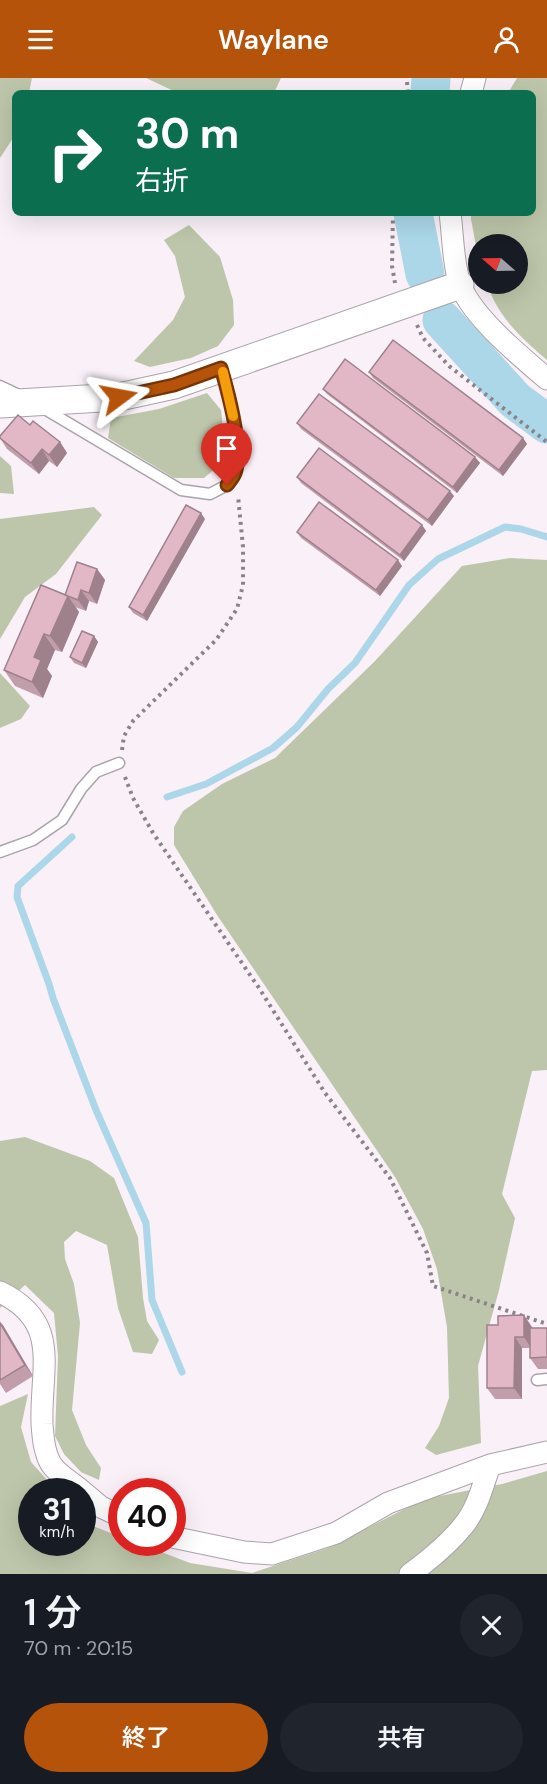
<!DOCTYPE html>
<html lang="ja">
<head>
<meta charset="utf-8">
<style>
	:root { --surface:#171b24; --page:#20242c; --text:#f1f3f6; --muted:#9ea1a6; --accent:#b45309 }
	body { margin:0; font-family:"DM Sans","Noto Sans JP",sans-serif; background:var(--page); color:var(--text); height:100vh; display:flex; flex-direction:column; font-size:22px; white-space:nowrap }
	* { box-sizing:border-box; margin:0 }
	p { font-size:20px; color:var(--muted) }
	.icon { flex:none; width:33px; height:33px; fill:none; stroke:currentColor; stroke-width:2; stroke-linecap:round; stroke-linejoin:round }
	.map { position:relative; height:1496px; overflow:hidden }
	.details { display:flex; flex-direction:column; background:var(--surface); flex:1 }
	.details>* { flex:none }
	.top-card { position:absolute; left:12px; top:12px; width:524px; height:126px; border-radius:9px; box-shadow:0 6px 24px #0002; background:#0b6e4f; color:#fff; overflow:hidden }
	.needle { width:39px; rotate:290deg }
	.buttons { position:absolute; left:468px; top:156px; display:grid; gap:12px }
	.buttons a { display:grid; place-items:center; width:60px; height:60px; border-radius:50%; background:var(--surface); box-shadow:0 6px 24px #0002; font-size:30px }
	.speed { position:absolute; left:18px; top:1400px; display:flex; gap:12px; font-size:30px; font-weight:700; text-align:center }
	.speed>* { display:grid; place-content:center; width:78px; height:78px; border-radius:50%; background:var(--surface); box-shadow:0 6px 24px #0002; line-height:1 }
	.speed small { font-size:15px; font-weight:400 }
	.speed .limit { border:9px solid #d22; background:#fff; color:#111 }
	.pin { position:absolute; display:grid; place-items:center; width:51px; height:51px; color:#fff; margin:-62px -26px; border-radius:50% 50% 50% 0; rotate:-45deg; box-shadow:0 0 6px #0007 }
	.pin .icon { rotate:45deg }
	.me { position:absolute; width:66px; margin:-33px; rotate:77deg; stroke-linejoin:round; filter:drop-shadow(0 0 4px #0008) }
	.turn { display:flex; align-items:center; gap:21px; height:126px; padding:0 24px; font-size:27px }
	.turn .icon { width:78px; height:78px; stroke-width:2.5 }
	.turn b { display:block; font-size:42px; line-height:51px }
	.round { display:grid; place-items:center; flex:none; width:63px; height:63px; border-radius:32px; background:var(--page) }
	.headline { display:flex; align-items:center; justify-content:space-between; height:102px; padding:0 24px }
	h1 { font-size:36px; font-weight:600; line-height:45px }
	.cta { display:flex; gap:12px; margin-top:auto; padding:12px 24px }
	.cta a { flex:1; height:69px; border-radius:36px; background:var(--accent); color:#fff; font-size:24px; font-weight:600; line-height:69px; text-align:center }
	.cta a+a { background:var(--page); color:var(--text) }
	header { display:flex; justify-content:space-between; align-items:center; height:78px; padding:0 24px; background:var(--accent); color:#fff; font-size:27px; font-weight:600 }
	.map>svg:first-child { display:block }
	.green { fill:#bdc6aa }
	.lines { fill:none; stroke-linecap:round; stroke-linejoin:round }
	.stream { stroke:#abd7e8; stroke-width:7 }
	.river { stroke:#abd7e8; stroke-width:39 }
	.service-casing { stroke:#aba3aa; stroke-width:13 }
	.minor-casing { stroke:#aba3aa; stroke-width:23 }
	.tertiary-casing { stroke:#aba3aa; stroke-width:29 }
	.path { stroke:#8a848a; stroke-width:4; stroke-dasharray:3 4.5; stroke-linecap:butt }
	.service { stroke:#fff; stroke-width:10 }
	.minor { stroke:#fff; stroke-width:21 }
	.tertiary { stroke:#fff; stroke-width:27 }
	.wall { fill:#c29eab }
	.shaded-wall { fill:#9e818b }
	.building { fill:#e2b8c7; stroke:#9e818b; stroke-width:1.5 }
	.route-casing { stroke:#753606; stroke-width:15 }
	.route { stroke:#b45309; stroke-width:10 }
	.slow { stroke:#f59e0b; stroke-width:10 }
</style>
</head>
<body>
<header><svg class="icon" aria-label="menu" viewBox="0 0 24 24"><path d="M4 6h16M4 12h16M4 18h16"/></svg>Waylane<svg class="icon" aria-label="person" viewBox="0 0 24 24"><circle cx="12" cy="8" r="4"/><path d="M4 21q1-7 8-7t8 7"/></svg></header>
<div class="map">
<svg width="547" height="1496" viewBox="0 0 547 1496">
	<rect width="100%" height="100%" fill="#f9f0f8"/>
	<path class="green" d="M0,0H32L29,15H15V57L0,80Z
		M146,0H281L274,15H178Z
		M517,0H547V282C520,259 499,240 487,206H518V166H478V179L471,141V135H532V15H508Z
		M189,147L220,179L233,222L234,247L218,268L191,280L150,289L134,283L173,242L185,219L175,178L164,162Z
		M207,315L221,332L224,360L223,384L204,400H174L108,360L111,340L159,331Z
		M0,378L11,388L14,416L0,415Z
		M94,429L102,437L56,496L25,519L0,561V441Z
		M510,480L547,482V992L532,993L502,1116L515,1140L499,1212L478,1288L481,1365L436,1377L425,1370L439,1348L449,1320L447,1249L437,1191L423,1151L395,1099L217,837L174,767V749L183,733L222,706L275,680L375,583L462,488Z
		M0,595L30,628L21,641L0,650Z
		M25,1059L90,1083L114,1100L138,1159L143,1220L147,1243L159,1262L152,1276L133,1274L118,1230L107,1167L76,1153L64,1164L65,1181L74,1206L80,1245L72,1332L86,1367L101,1390L99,1402L81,1394L64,1376L55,1358L58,1278L54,1235L25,1207L0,1230V1063Z
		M28,1316L21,1349L31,1384L57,1413H32V1464H82L83,1440L88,1446L121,1459L122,1464H135L190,1485L252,1495L328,1470L424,1421L502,1406L547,1393V1496H0V1328Z"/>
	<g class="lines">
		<path class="stream" d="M167,719L206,706L273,670L297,649L328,611L355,585L409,507L438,481L505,449L521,451L547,459
			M72,759L18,808L17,819L49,906L53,920L96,1032L146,1145L152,1222L182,1294"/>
		<path class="river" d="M430,15L431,0
			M413,135L425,196
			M442,242L515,322L547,346"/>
		<g class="service-casing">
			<path id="service" d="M0,308L21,318
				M43,330L181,412L210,416L227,407L236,394L237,364L230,321L222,291
				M0,774L33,762L62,742L81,711L96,694L119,685
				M537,1302L547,1301"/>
		</g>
		<g class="minor-casing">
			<path id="minor" d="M471,15L475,0
				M450,135C453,157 453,189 461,209C475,241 520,278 547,301
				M0,1214C62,1244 40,1290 42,1346C43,1359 44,1374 51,1386C57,1396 73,1405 82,1413
				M82,1413L101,1429L122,1439
				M172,1459L244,1474L272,1476L336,1455L388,1425L490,1387
				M410,1496C429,1482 448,1467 463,1448C477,1432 483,1407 490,1387L547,1374"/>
		</g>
		<g class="tertiary-casing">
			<path id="tertiary" d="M0,326L119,319L174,307L460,207"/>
		</g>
		<path class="path" d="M407,4L408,15
			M393,135L392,188L395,205
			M417,247L423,260L449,288L547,364
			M122,672L124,658L133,643L216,562L237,531L243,507V469L238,418
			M125,699L133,720L153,755L259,910L325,1015L390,1100L427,1175L433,1208L547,1246"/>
		<use href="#service" class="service"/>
		<use href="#minor" class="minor"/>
		<use href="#tertiary" class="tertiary"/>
	</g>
	<path class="wall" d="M369,294L523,360L527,366L503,398L373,300Z
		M323,311L475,379L480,385L457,415L327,316Z
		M297,345L454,418L432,448L301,351Z
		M30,347L60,364L67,375L57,389L49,383L39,396L7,371L0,360Z
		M297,399L422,447L426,453L404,483L301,405Z
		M205,441L147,543L133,535L129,529Z
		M297,454L402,488L380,518L301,460Z
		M97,491L105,502L97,526L89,523L86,533L75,529L79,534L62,574L55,572L47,591L52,598L43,620L15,608L4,592L65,517Z
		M94,558L98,564L86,590L74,585L70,579Z
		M0,1244L33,1298L6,1315L0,1306Z
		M487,1247L532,1249V1250H547V1291H538L530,1280V1270H522V1321H495L487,1310Z"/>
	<path class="shaded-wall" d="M523,360L527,366L503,398L499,392Z
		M60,364L67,375L57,389L49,377Z
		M42,371L49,383L39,396L31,385Z
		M475,379L480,385L457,415L453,409Z
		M450,413L454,418L432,448L428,442Z
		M201,435L205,441L147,543L143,537Z
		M422,447L426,453L404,483L400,477Z
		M398,482L402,488L380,518L376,512Z
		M97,491L105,502L97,526L89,515Z
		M81,512L89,523L86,533L78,522Z
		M68,518L79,534L62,574L50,558Z
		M44,556L55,572L47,591L52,598L43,620L32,604L34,579Z
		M94,558L98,564L86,590L82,585Z
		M524,1237L532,1249L531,1270L524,1259Z
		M0,1244L3,1247L33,1298L25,1287Z
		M515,1259L522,1270V1321L514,1310Z"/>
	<path class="building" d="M393,262L523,360L499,392L369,294Z
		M345,281L475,379L453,409L323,311Z
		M319,316L450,413L428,442L297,345Z
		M18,337L30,347L33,343L60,364L49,377L42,371L31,385L0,360V358Z
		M319,370L422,447L400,477L297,399Z
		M319,424L398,482L376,512L297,454Z
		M186,427L201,435L143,537L129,529Z
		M77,484L97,491L89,515L81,512L78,522L65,517Z
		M41,507L68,518L50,558L44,556L34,579L41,582L32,604L4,592Z
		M82,553L94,558L82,585L70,579Z
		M524,1237V1259H515L514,1310H487V1247H498V1238Z
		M0,1245L25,1287L0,1302Z
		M530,1250H547V1279L530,1280Z"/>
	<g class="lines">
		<g class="route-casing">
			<path id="route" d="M119,319L174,307L221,290C228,314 244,371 235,395C234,399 230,403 227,407"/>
		</g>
		<use href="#route" class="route"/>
		<path class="slow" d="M223,294L233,338"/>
	</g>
</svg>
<div class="buttons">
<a><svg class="needle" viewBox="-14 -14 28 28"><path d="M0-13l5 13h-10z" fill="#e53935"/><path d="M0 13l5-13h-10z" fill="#9ea1a6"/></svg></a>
</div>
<div class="speed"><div>31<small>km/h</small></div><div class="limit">40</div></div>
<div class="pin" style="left:227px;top:407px;background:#d93025"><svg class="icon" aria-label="arrive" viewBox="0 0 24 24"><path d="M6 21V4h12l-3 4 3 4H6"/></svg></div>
<svg class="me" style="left:119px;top:319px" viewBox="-20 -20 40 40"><path d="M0-17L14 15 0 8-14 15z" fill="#b45309" stroke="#fff" stroke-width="4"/></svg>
<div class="top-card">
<div class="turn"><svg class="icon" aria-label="right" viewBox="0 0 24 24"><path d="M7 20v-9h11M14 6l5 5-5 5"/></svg><div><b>30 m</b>右折</div></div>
</div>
</div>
<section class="details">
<div class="headline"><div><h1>1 分</h1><p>70 m · 20:15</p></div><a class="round"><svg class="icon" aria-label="close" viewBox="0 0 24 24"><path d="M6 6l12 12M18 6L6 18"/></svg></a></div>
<div class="cta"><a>終了</a><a>共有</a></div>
</section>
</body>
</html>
